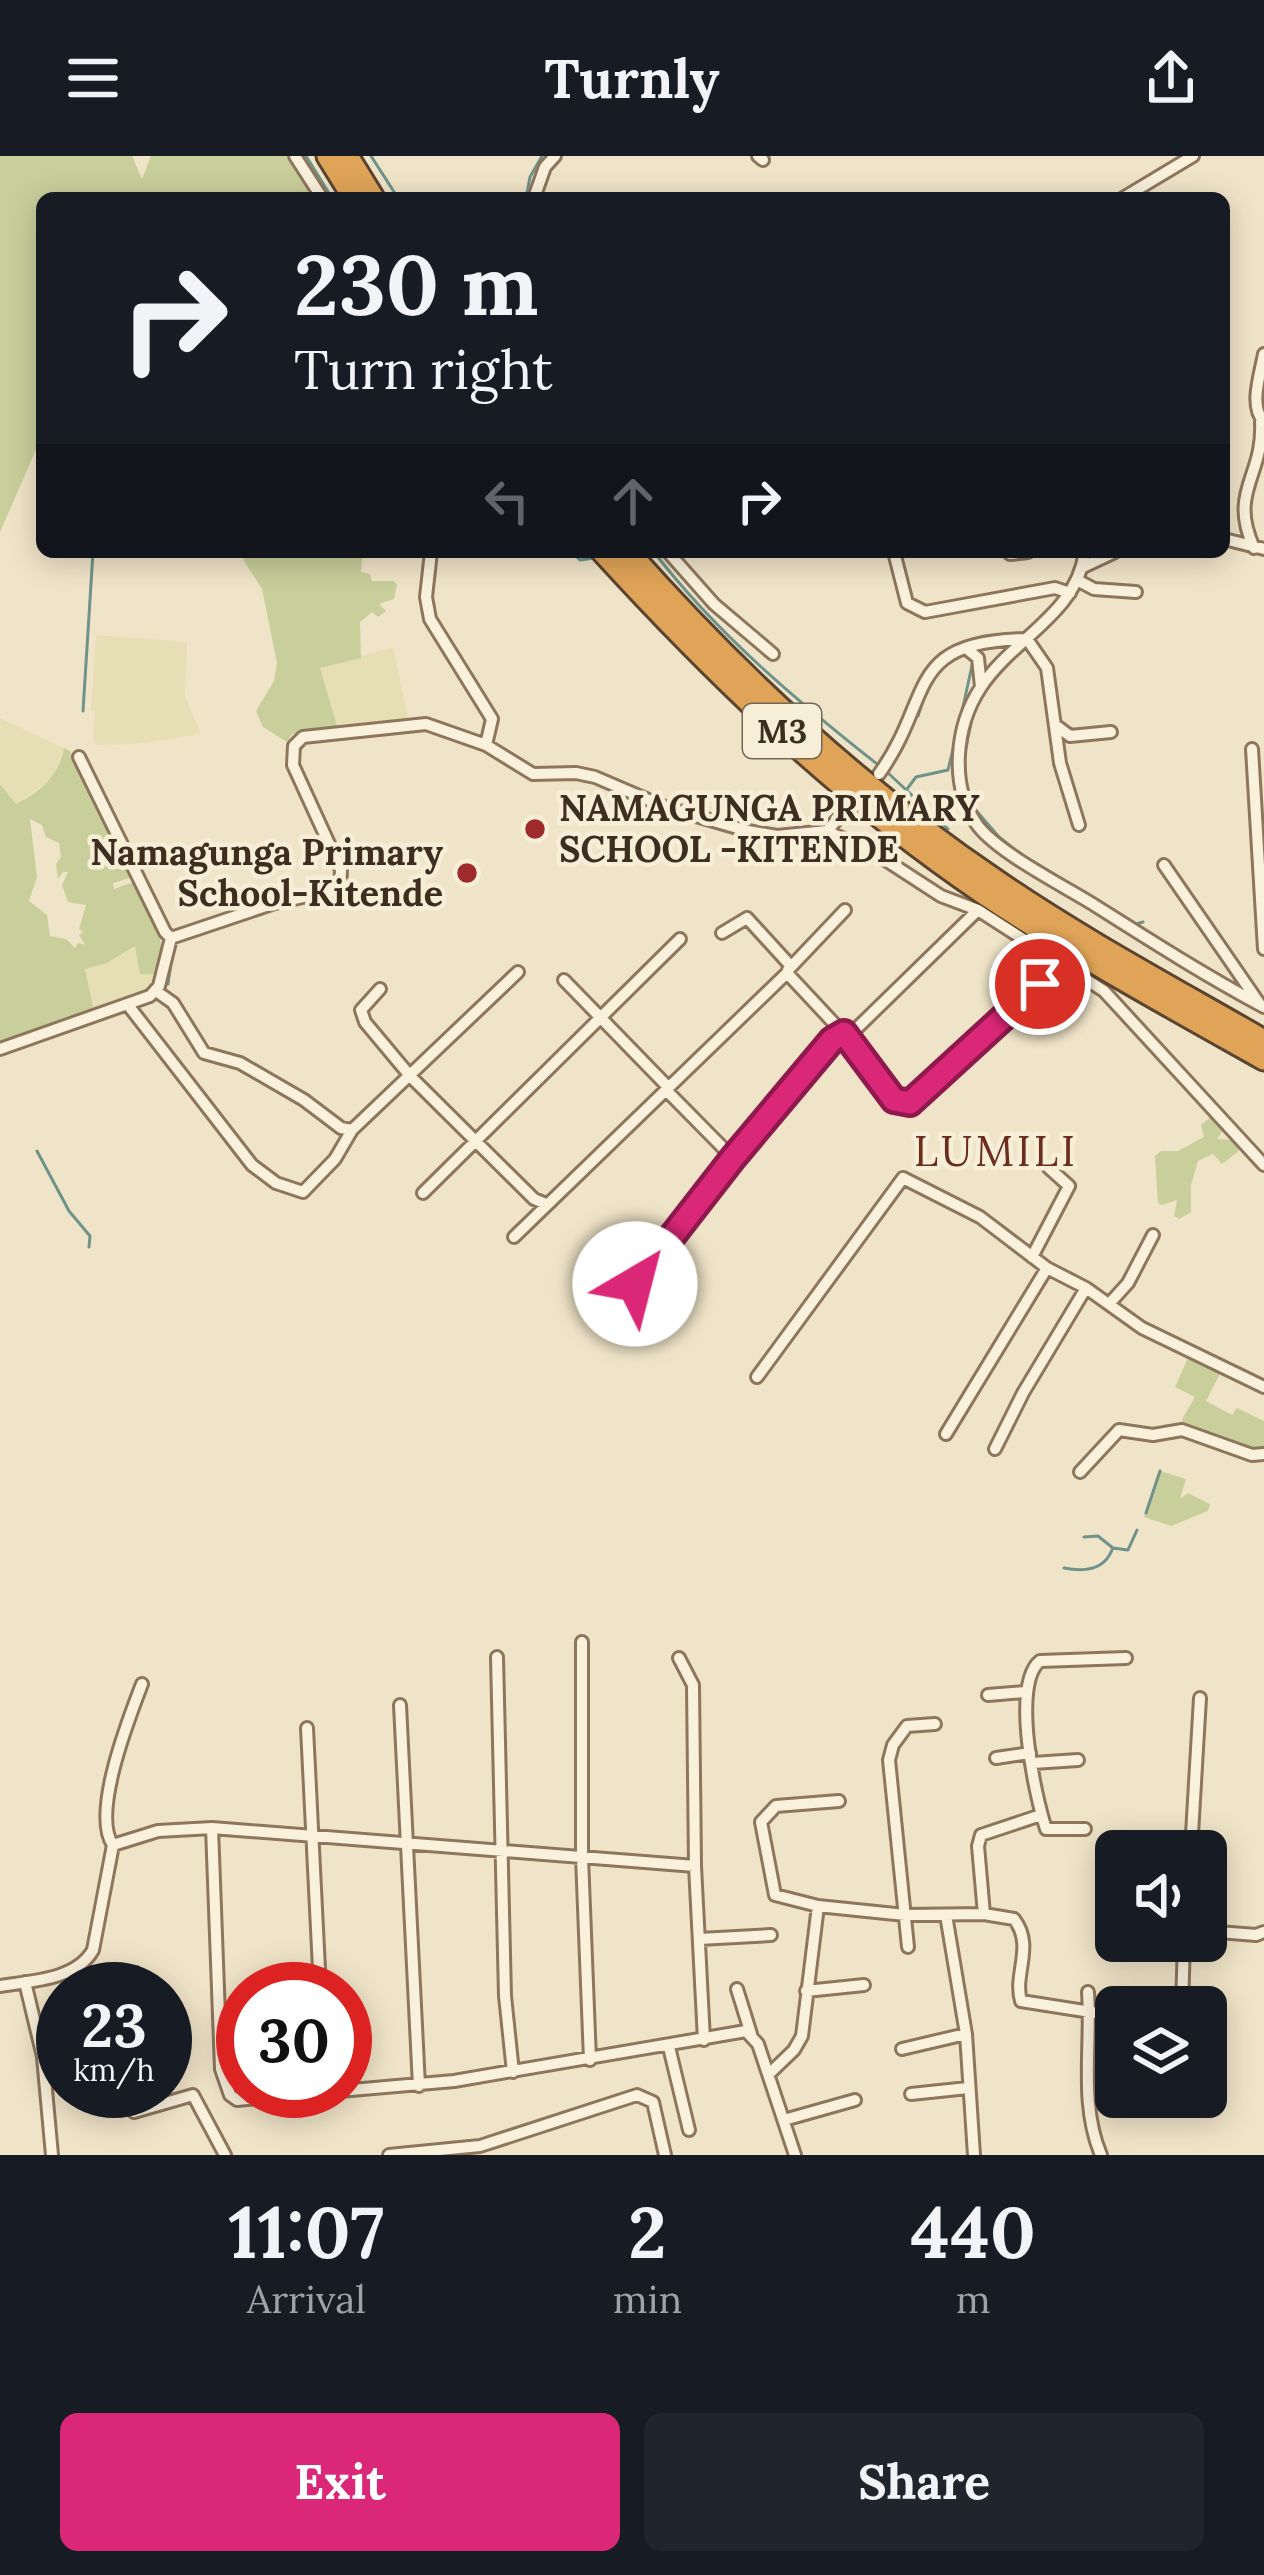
<!DOCTYPE html>
<html lang="en">
<head>
<meta charset="utf-8">
<style>
	:root { --surface:#171b24; --page:#20242c; --text:#f1f3f6; --muted:#9ea1a6; --accent:#db2777 }
	body { margin:0; font-family:Lora,serif; background:var(--page); color:var(--text); height:100vh; display:flex; flex-direction:column; font-size:45px; white-space:nowrap }
	* { box-sizing:border-box; margin:0 }
	p { font-size:39px; color:var(--muted) }
	.icon { flex:none; width:66px; height:66px; fill:none; stroke:currentColor; stroke-width:2; stroke-linecap:round; stroke-linejoin:round }
	.map { position:relative; height:1999px; overflow:hidden }
	.sheet { display:flex; flex-direction:column; background:var(--surface); flex:1 }
	.sheet>* { flex:none }
	.hud { position:absolute; left:36px; top:36px; width:1194px; height:366px; border-radius:18px; box-shadow:0 6px 30px #0003; background:#171b24; color:var(--text); overflow:hidden }
	.buttons { position:absolute; left:1095px; top:1674px; display:grid; gap:24px }
	.buttons a { display:grid; place-items:center; width:132px; height:132px; border-radius:18px; background:var(--surface); box-shadow:0 6px 30px #0003; font-size:60px }
	.speed { position:absolute; left:36px; top:1806px; display:flex; gap:24px; font-size:60px; font-weight:700; text-align:center }
	.speed>* { display:grid; place-content:center; width:156px; height:156px; border-radius:50%; background:var(--surface); box-shadow:0 6px 30px #0003; line-height:1 }
	.speed small { font-size:30px; font-weight:400 }
	.speed .limit { border:18px solid #d22; background:#fff; color:#111 }
	.pin { position:absolute; display:grid; place-items:center; width:102px; height:102px; color:#fff; margin:-51px; border:6px solid #fff; border-radius:50%; box-shadow:0 3px 12px #0007 }
	.me { position:absolute; width:132px; margin:-66px; rotate:37deg; stroke-linejoin:round; filter:drop-shadow(0 0 9px #0008) }
	.turn { display:flex; align-items:center; gap:42px; height:252px; padding:0 60px; font-size:54px }
	.turn .icon { width:156px; height:156px; stroke-width:2.5 }
	.turn b { display:block; font-size:84px; line-height:102px }
	.lanes { display:flex; align-items:center; height:114px; padding:0 60px; background:#0003; justify-content:center; gap:60px; direction:ltr }
	.lanes .off { opacity:.35 }
	.eta { display:flex; justify-content:space-evenly; align-items:center; height:204px; text-align:center }
	.eta b { font-size:72px; font-weight:800; line-height:84px }
	.cta { display:flex; gap:24px; margin-top:auto; padding:24px 60px }
	.cta a { flex:1; height:138px; border-radius:18px; background:var(--accent); color:#fff; font-size:48px; font-weight:800; line-height:138px; text-align:center }
	.cta a+a { background:var(--page); color:var(--text) }
	header { display:flex; justify-content:space-between; align-items:center; height:156px; padding:0 60px; background:var(--surface); font-size:54px; font-weight:800 }
	.map>svg:first-child { display:block }
	.farmland { fill:#e6deb5 }
	.green { fill:#c9cf9b; fill-rule:evenodd }
	.lines { fill:none; stroke-linecap:round; stroke-linejoin:round }
	.stream { stroke:#6f938a; stroke-width:3 }
	.street-casing { stroke:#8d765c; stroke-width:16 }
	.highway-casing { stroke:#5b4430; stroke-width:27 }
	.street { stroke:#faf1dc; stroke-width:10 }
	.highway { stroke:#e0a458; stroke-width:21 }
	.route-casing { stroke:#8e194d; stroke-width:30 }
	.route { stroke:#db2777; stroke-width:21 }
	.poi-dot { fill:#9e2a2b; stroke:#f7eed8; stroke-width:4.5 }
	.labels { text-anchor:middle; stroke-width:9; stroke-linejoin:round; paint-order:stroke }
	.shield { fill:#f7eed8; stroke:#756857; stroke-width:3 }
	.shield-label { font-size:33px; font-weight:bold; fill:#3d2e20 }
	.poi-label { font-size:36px; font-weight:bold; fill:#3d2e20; stroke:#f7eed8; text-anchor:start }
	.quarter-label { font-size:42px; letter-spacing:3px; fill:#6b2e1e; stroke:#f7eed8 }
</style>
</head>
<body>
<header><svg class="icon" aria-label="menu" viewBox="0 0 24 24"><path d="M4 6h16M4 12h16M4 18h16"/></svg>Turnly<svg class="icon" aria-label="share" viewBox="0 0 24 24"><path d="M12 15V3M7 8l5-5 5 5M5 13v7h14v-7"/></svg></header>
<div class="map">
<svg width="1264" height="1999" viewBox="0 0 1264 1999">
	<rect width="100%" height="100%" fill="#f0e4c8"/>
	<path class="farmland" d="M96,479L187,486L185,540L201,578L137,588L96,589L93,582L95,555L91,554Z
		M393,491L409,566L338,573L320,512Z
		M0,562L64,592L52,622L16,649L0,628Z
		M135,790L156,816L152,829L125,844L92,851L85,812L107,807Z"/>
	<path class="green" d="M0,0H132L142,23L151,0H286L317,42H192L182,37L179,42H42V280L0,376Z
		M243,396H363L361,416L370,418L372,425H394L397,429L394,443L379,448L386,455L378,461L372,456L360,466L361,502L320,512L338,573L292,578L287,586L263,571L256,555L274,525L277,507L262,433L244,405Z
		M64,592L70,595L133,721L113,727L114,733L136,725C155,764 179,803 144,840L0,888V628L16,648C41,635 58,621 64,592ZM30,663L42,669L46,681L59,687L61,701L56,708L58,723L63,716H68L62,729L68,746L86,749L79,773L83,776L79,779L85,789L78,787L75,792L66,783L50,780L47,759L29,745L37,721ZM135,790L140,818H156L152,829L125,844L93,851L85,813L107,807Z
		M1213,959L1227,969L1217,983L1234,984L1239,995L1222,1008L1213,998L1198,1005L1191,1029V1056L1179,1063L1174,1060L1177,1044L1162,1049L1158,1047L1155,1000L1161,995H1178L1204,981L1201,969Z
		M1191,1195L1223,1212L1206,1245L1232,1259L1237,1252L1264,1265V1296L1260,1299L1184,1272L1182,1263L1195,1241L1175,1231Z
		M1160,1315L1186,1323L1180,1343L1188,1337L1210,1348L1208,1355L1171,1370L1144,1361Z"/>
	<g class="lines">
		<path class="stream" d="M306,0L332,42
			M371,0L398,42
			M526,42L530,21L542,0
			M572,396L580,404L595,402
			M654,396C717,478 796,544 877,608
			M1024,490L1036,505
			M83,555L93,396
			M918,560L925,539
			M961,560L973,505
			M964,602L973,557L990,527
			M887,616L948,673
			M95,622L171,774L176,775
			M907,633L916,621L948,614L959,569
			M973,651L999,681L1031,706
			M1032,705L1136,768L1143,766
			M168,828L172,800
			M37,995L69,1055L90,1080L89,1091
			M1146,1357L1160,1315
			M1084,1381L1098,1380L1113,1392L1128,1394L1137,1374
			M1064,1412C1084,1416 1104,1414 1112,1394"/>
		<g class="street-casing">
			<path id="street" d="M295,0L322,42
				M758,0L763,4
				M534,42L545,11L555,0
				M1123,42L1193,0
				M1264,198C1260,220 1249,250 1264,266
				M1224,383L1264,393
				M1254,392C1228,335 1264,321 1261,266
				M668,396L714,448L773,498
				M894,396L907,447L925,456L1055,432L1070,437
				M1085,396C1076,459 1013,482 981,531C955,570 949,631 978,670C999,697 1060,728 1091,747C1148,783 1204,819 1264,851
				M1010,398L1028,396
				M1083,411L1115,396
				M1077,424L1094,433L1136,436
				M967,493L978,502L981,531
				M1058,571L1070,580L1111,576
				M486,589L533,618L576,617L595,621L665,651L748,675L777,680L827,675L881,701L941,740L978,754L1104,835L1264,1009
				M1252,593L1264,793
				M79,601L165,776L171,782
				M879,618C935,540 903,485 1027,483L1047,512L1060,607L1079,669
				M827,675L849,650
				M1164,709L1259,847
				M722,777L747,762L789,808
				M171,782L275,747L340,733L341,714L293,609L294,590L303,581L426,568L486,589L492,563L430,463L426,441L431,396
				M788,814L845,754
				M564,824L668,931
				M380,833L361,854L365,866L411,921L534,1043L546,1048
				M156,835L173,847L204,897L240,907L304,944L341,972L352,974L518,816
				M128,849L252,1009L276,1027L303,1036L335,1003L352,974
				M851,886L855,874L978,754
				M0,893L150,840L159,830L171,782
				M666,934L733,1002
				M423,1037L680,783
				M514,1081L787,817L843,877L894,944L904,948L921,940L1061,809
				M1032,1101L1069,1030L1049,1012
				M607,1125L624,1134L635,1128L733,1002L822,896L843,877
				M1109,1148L1128,1127L1153,1079
				M757,1221L903,1022L980,1061L1047,1112L1086,1132L1142,1172L1264,1231
				M946,1278L1047,1112
				M995,1293L1023,1237L1086,1132
				M1080,1316L1119,1274L1153,1279L1182,1274L1252,1299L1264,1298
				M582,1486V1701L590,1904
				M497,1501L505,1840L513,1916
				M679,1502L693,1529L695,1710
				M988,1539L1024,1536
				M400,1549L419,1930
				M307,1572L320,1833
				M996,1602L1030,1597
				M1033,1607L1078,1604
				M212,1672L221,1913L230,1939L237,1944L454,1925L746,1875L758,1888L795,1999
				M1085,1673H1046C1035,1640 1011,1528 1040,1505L1126,1502
				M113,1689L158,1675L212,1672L695,1710L704,1884
				M1191,1695L1200,1542
				M818,1750L775,1739L761,1666L776,1650L839,1645
				M984,1758L978,1690L981,1679L1041,1659
				M946,1759L966,1878L974,1999
				M1206,1775L1256,1779L1264,1776
				M699,1783L771,1779
				M908,1791L889,1604L893,1589L907,1570L935,1568
				M25,1826L43,1901L52,1999
				M0,1830C31,1825 76,1824 93,1794L113,1689C91,1658 129,1562 142,1528
				M737,1833L751,1878
				M806,1835L864,1829
				M1088,1836C1092,1890 1079,1947 1101,1999
				M1182,1851L1184,1785
				M669,1891L689,1974
				M902,1893L966,1878
				M769,1918L794,1894L802,1880L818,1750L905,1759L984,1758L1014,1763C1035,1790 1013,1818 1021,1845L1116,1860
				M911,1938L968,1932
				M134,1956L193,1939L225,1999
				M784,1964L855,1944
				M389,1999L480,1990L637,1939L653,1946L665,1999"/>
		</g>
		<g class="highway-casing">
			<path id="highway" d="M328,0L354,42
				M347,0L373,42
				M603,396C717,521 842,641 982,736C1073,797 1168,849 1264,903
				M628,396C737,519 860,633 996,725C1082,784 1174,833 1264,885"/>
		</g>
		<use href="#street" class="street"/>
		<use href="#highway" class="highway"/>
	</g>
	<g class="lines">
		<g class="route-casing">
			<path id="route" d="M635,1128L733,1002L832,884L844,877L894,944L910,947L1040,828"/>
		</g>
		<use href="#route" class="route"/>
	</g>
	<g class="poi-dot">
		<circle cx="535" cy="673" r="12"/>
		<circle cx="467" cy="717" r="12"/>
	</g>
	<g class="labels">
		<rect class="shield" x="743" y="548" width="78" height="54" rx="9"/>
		<g class="shield-label">
			<text x="782" y="587">M3</text>
		</g>
		<g class="poi-label">
			<text x="559" y="665">NAMAGUNGA PRIMARY<tspan x="559" dy="41">SCHOOL -KITENDE</tspan></text>
			<text x="443" y="709" text-anchor="end">Namagunga Primary<tspan x="443" dy="41">School-Kitende</tspan></text>
		</g>
		<g class="quarter-label">
			<text x="996" y="1010">LUMILI</text>
		</g>
	</g>
</svg>
<div class="buttons">
<a><svg class="icon" aria-label="sound" viewBox="0 0 24 24"><path d="M4 9h4l5-4v14l-5-4H4zM17 9q2 3 0 6"/></svg></a>
<a><svg class="icon" aria-label="layers" viewBox="0 0 24 24"><path d="M12 4l9 5-9 5-9-5zM3 14l9 5 9-5"/></svg></a>
</div>
<div class="speed"><div>23<small>km/h</small></div><div class="limit">30</div></div>
<div class="pin" style="left:1040px;top:828px;background:#d93025"><svg class="icon" aria-label="arrive" viewBox="0 0 24 24"><path d="M6 21V4h12l-3 4 3 4H6"/></svg></div>
<svg class="me" style="left:635px;top:1128px" viewBox="-20 -20 40 40"><circle r="19" fill="#fff"/><path d="M0-13L10 11 0 6-10 11z" fill="#db2777"/></svg>
<div class="hud">
<div class="turn"><svg class="icon" aria-label="right" viewBox="0 0 24 24"><path d="M7 20v-9h11M14 6l5 5-5 5"/></svg><div><b>230 m</b>Turn right</div></div>
<div class="lanes"><svg class="icon off" aria-label="left" viewBox="0 0 24 24"><path d="M17 20v-9H6M10 6l-5 5 5 5"/></svg><svg class="icon off" aria-label="ahead" viewBox="0 0 24 24"><path d="M12 20V5M6 11l6-6 6 6"/></svg><svg class="icon" aria-label="right" viewBox="0 0 24 24"><path d="M7 20v-9h11M14 6l5 5-5 5"/></svg></div>
</div>
</div>
<section class="sheet">
<div class="eta">
<div><b>11:07</b><p>Arrival</p></div>
<div><b>2</b><p>min</p></div>
<div><b>440</b><p>m</p></div>
</div>
<div class="cta"><a>Exit</a><a>Share</a></div>
</section>
</body>
</html>
